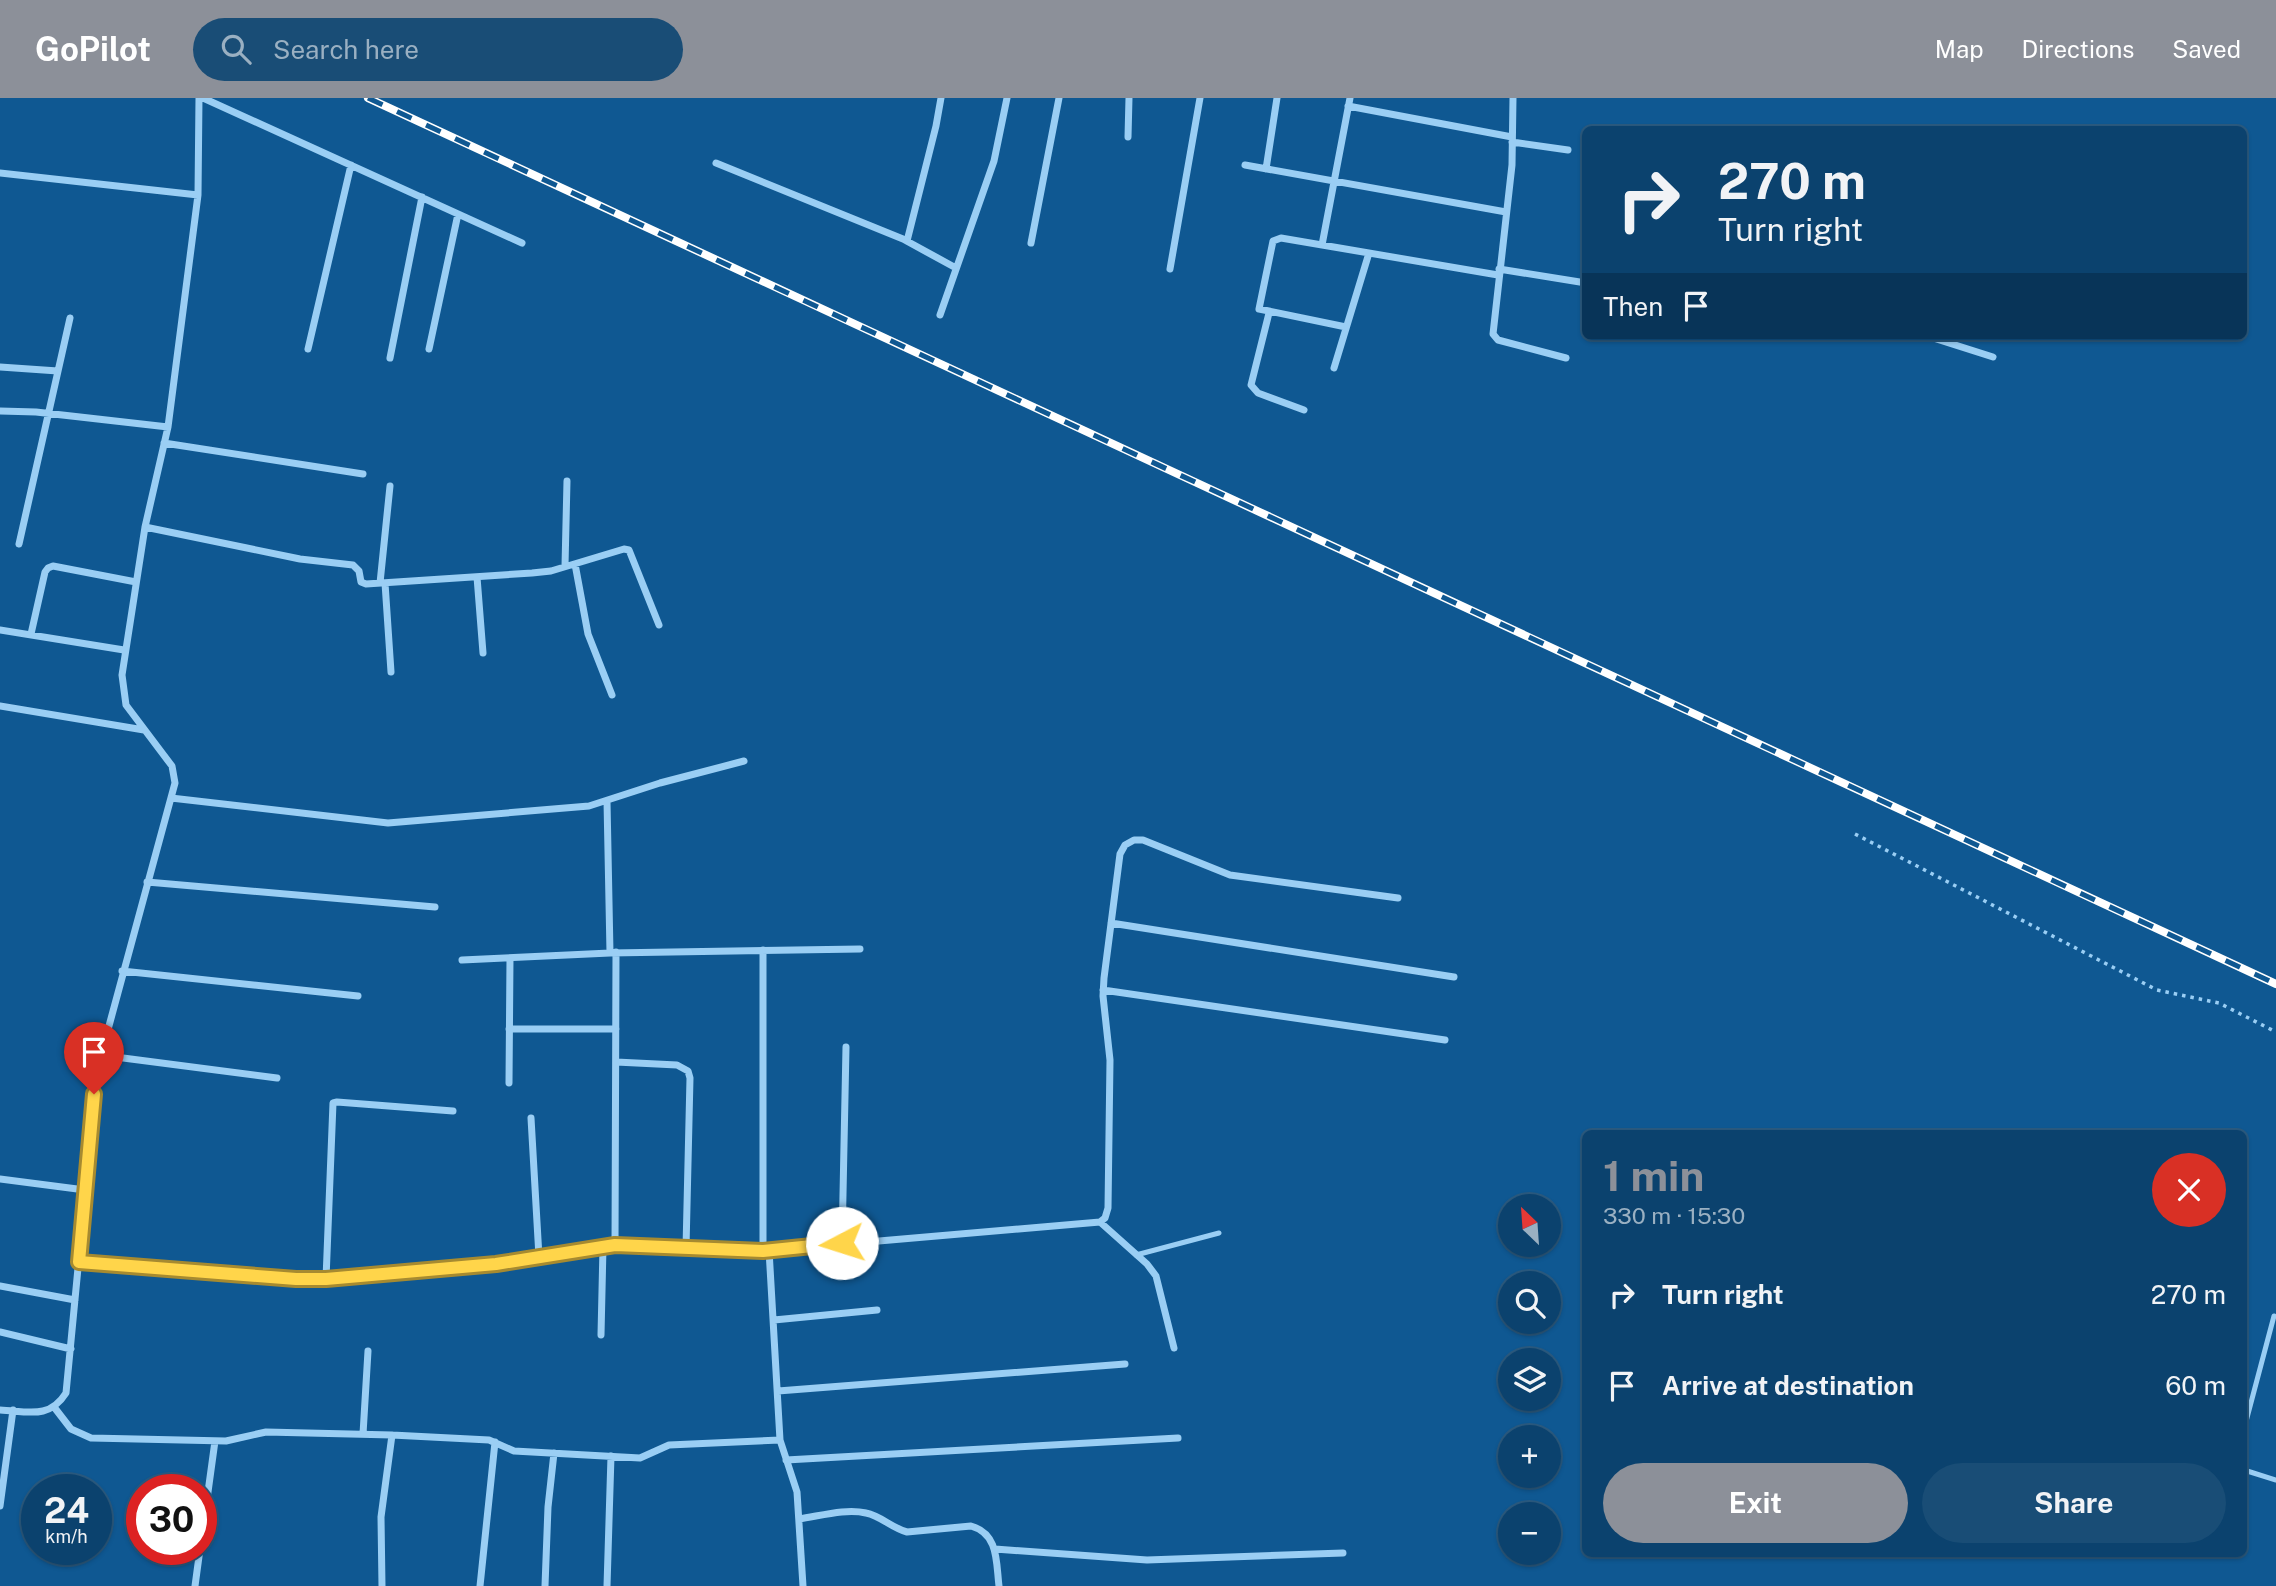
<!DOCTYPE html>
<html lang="en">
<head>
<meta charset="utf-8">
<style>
	:root { --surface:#0b426e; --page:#194d76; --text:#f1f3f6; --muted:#9ab0c2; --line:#2b5b81; --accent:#8c9099 }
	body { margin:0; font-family:"Public Sans",sans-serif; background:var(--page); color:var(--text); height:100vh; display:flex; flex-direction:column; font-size:26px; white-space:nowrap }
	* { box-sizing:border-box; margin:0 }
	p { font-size:23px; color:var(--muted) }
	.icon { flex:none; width:38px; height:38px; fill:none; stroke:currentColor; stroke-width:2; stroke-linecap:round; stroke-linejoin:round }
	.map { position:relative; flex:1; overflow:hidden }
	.drawer { position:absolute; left:1582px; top:1032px; width:665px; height:427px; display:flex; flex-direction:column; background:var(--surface); border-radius:10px; box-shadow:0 2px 5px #0004,0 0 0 2px var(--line) }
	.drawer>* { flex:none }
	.banner { position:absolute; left:1582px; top:28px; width:665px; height:214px; border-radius:10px; box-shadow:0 2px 5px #0004,0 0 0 2px var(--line); background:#0b426e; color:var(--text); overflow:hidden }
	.needle { width:46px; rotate:335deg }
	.controls { position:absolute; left:1498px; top:1096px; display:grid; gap:14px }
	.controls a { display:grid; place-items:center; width:63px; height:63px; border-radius:50%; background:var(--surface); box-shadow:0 2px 5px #0004,0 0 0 2px var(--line); font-size:35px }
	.speed { position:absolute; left:21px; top:1376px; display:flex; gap:14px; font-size:35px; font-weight:700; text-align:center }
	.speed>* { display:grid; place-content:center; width:91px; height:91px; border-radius:50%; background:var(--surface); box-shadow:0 2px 5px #0004,0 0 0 2px var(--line); line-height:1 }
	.speed small { font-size:18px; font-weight:400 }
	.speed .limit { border:10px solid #d22; background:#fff; color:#111 }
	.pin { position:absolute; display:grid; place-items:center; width:60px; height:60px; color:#fff; margin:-72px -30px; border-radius:50% 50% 50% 0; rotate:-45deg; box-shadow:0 0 7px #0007 }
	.pin .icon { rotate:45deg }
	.me { position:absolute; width:77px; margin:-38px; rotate:265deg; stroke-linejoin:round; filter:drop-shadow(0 0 5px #0008) }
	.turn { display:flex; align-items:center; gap:24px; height:147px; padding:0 21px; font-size:32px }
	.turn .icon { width:91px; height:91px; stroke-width:2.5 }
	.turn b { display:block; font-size:49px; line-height:60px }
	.then { display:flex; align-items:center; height:66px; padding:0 21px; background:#0003; gap:14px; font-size:26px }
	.round { display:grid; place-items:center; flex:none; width:74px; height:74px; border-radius:37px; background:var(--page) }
	.head { display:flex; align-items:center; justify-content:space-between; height:119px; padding:0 21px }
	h1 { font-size:42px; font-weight:700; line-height:52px; color:var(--accent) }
	.primary-button { display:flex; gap:14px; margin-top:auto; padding:14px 21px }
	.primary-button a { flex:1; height:80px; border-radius:42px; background:var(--accent); color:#fff; font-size:28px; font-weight:700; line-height:80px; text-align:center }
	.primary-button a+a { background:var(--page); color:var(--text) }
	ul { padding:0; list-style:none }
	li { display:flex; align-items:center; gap:21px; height:91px; padding:0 21px }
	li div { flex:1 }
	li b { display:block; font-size:26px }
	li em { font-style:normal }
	header { display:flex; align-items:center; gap:42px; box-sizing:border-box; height:98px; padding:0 35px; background:var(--accent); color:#fff }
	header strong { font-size:33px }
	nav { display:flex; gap:38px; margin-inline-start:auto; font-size:24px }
	.search { width:490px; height:63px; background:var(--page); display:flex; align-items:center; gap:18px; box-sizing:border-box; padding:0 24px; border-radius:38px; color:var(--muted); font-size:26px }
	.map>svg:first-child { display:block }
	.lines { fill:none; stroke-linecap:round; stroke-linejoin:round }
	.path { stroke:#9acef4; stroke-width:3.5; stroke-dasharray:3.5 5; stroke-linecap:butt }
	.lane { stroke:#9acef4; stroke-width:5 }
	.street { stroke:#9acef4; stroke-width:7 }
	.rail-casing { stroke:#fff; stroke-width:8 }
	.rail { stroke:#0f5892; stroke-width:5; stroke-dasharray:16; stroke-linecap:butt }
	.route-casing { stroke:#a68a30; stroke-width:18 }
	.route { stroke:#ffd54a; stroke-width:12 }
</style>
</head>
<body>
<header>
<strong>GoPilot</strong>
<div class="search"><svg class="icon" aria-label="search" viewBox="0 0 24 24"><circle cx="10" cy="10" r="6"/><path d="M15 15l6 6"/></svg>Search here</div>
<nav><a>Map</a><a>Directions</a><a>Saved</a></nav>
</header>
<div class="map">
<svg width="2276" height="1488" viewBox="0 0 2276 1488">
	<rect width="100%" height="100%" fill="#0f5892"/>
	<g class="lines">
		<path class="path" d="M1855,736L2157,892L2219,905L2276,934"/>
		<path class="lane" d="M1136,1157L1219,1135
			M2244,1331L2274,1218
			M2244,1372L2276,1382"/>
		<path class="street" d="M203,0L522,145
			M1513,0L1512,67L1493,236L1498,242L1566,260
			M1348,8L1512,39
			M1128,39L1129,0
			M1512,44L1568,52
			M716,65L903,141L956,170
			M1245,67L1506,114
			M1266,71L1277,0
			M0,75L198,97
			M907,143L936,28L941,0
			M1031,145L1059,0
			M1322,147L1350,0
			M1170,171L1200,0
			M1499,171L1586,185
			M1269,215L1251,287L1258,295L1304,312
			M940,217L994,63L1007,0
			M1346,229L1259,211L1273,143L1281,140L1498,177
			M1927,238L1993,259
			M308,251L351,67
			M429,251L458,116
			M390,260L422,99
			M0,269L58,273
			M1334,270L1369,155
			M0,313L36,314L168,329
			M164,345L363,376
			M145,429L300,461L353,467L359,473L361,484L366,486L532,475L551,473L624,451L629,452L659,527
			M19,446L70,220
			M575,466L588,536L612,597
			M565,468L567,383
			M477,479L483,555
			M380,485L390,388
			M385,485L391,574
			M0,532L124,552
			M31,536L45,474L48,470L53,468L136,484
			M0,608L144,632
			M171,700L388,725L589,708L660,685L744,663
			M607,703L610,855
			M147,784L435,809
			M1111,825L1454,879
			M462,862L610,855L860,851
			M122,873L358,898
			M1103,892L1445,942
			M509,931H616
			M100,957L277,980
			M616,964L677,967L688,973L690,980L686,1150
			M509,985L510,860
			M531,1020L539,1159
			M0,1081L85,1092
			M1100,1124L1147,1166L1156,1178L1174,1250
			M842,1145L846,949
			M615,1147L616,854
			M769,1152L780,1342L797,1394L803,1488
			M763,1153V852
			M79,1164L296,1181H326L496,1166L615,1147L763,1153L1100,1124L1105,1120L1108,1110L1110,962L1103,898L1104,880L1120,756L1125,747L1134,742H1143L1230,777L1398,800
			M326,1181L333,1005L337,1004L453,1013
			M0,1188L75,1202
			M774,1222L877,1212
			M0,1234L71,1251
			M601,1237L603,1149
			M778,1293L1125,1266
			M54,1309L71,1331L91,1340L226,1343L266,1334L392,1337L489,1342L514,1353L640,1360L669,1347L780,1342
			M0,1312C27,1313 49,1322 66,1295L97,972L175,685L172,668L126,607L122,577L145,429L168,329L198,97L199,0
			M363,1336L368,1253
			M786,1362L1178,1340
			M0,1408L13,1312
			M799,1421C820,1418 846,1410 866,1415C881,1418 892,1430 907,1434L971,1428C999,1436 996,1464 999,1488
			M201,1445L215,1343
			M995,1451L1147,1462L1343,1455
			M195,1488L200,1451
			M382,1488L381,1419L392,1337
			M480,1488L495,1344
			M545,1488L548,1409L554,1355
			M607,1488L611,1358"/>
		<g class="rail-casing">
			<path id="rail" d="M368,0L2276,886"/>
		</g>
		<use href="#rail" class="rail"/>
	</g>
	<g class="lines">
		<g class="route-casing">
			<path id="route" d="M94,996L79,1164L296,1181H326L496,1166L615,1147L763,1153L842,1145"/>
		</g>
		<use href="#route" class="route"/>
	</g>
</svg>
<div class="controls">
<a><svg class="needle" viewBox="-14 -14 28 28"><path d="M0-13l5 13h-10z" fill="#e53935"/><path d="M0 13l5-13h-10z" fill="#9ab0c2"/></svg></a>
<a><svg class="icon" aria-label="search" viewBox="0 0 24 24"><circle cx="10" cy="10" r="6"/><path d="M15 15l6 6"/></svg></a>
<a><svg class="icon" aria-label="layers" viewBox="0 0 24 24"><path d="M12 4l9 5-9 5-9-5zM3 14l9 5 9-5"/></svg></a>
<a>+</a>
<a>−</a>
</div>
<div class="speed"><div>24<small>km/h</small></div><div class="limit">30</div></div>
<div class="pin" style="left:94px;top:996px;background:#d93025"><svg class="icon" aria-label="arrive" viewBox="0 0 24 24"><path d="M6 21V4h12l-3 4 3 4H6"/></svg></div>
<svg class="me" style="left:842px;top:1145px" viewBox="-20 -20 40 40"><circle r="19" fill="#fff"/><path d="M0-13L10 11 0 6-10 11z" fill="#ffd54a"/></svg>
<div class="banner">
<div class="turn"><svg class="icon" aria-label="right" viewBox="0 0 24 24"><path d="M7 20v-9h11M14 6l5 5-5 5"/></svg><div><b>270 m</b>Turn right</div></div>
<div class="then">Then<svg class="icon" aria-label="arrive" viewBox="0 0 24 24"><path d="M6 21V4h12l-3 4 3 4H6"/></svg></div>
</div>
<section class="drawer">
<div class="head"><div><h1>1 min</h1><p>330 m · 15:30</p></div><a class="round" style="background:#d93025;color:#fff"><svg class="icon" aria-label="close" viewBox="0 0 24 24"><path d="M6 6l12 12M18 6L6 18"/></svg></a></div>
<ul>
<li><svg class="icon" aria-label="right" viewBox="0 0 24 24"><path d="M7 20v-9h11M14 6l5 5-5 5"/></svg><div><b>Turn right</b></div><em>270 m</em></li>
<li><svg class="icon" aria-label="arrive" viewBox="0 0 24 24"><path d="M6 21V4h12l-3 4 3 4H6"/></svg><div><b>Arrive at destination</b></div><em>60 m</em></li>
</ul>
<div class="primary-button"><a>Exit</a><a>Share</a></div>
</section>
</div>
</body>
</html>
